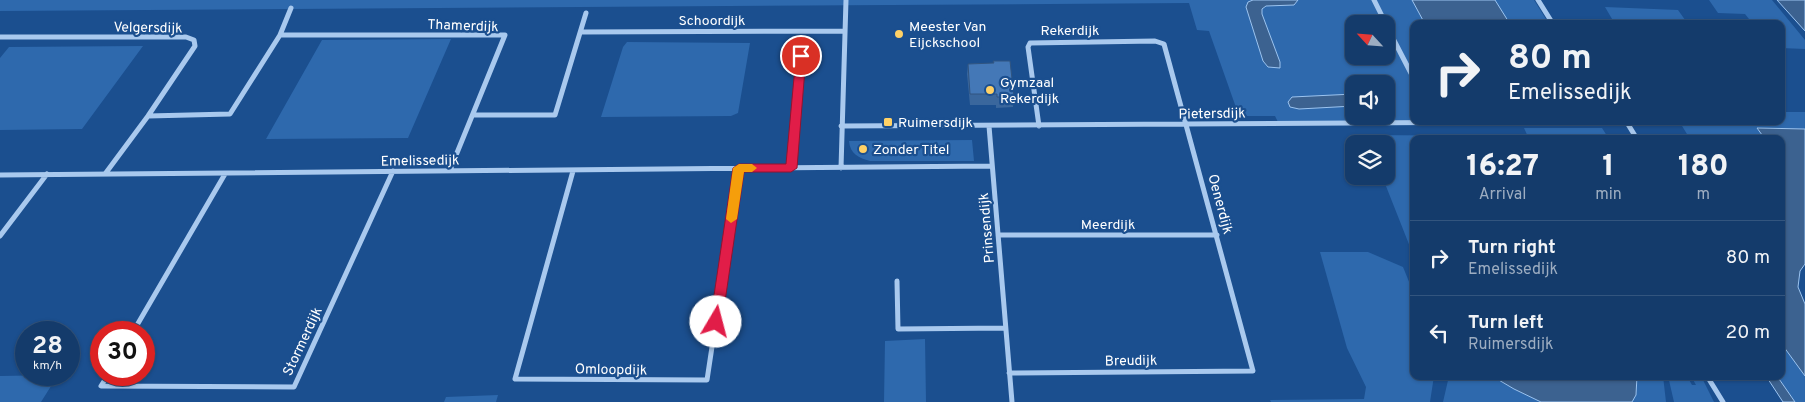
<!DOCTYPE html>
<html lang="en">
<head>
<meta charset="utf-8">
<style>
	:root { --surface:#143b6b; --page:#1d4271; --text:#f1f3f6; --muted:#9dadc1; --line:#33557e }
	body { margin:0; font-family:Overpass,sans-serif; background:var(--page); color:var(--text); height:100vh; display:flex; flex-direction:column; font-size:19px; white-space:nowrap }
	* { box-sizing:border-box; margin:0 }
	p { font-size:16px; color:var(--muted) }
	.icon { flex:none; width:28px; height:28px; fill:none; stroke:currentColor; stroke-width:2; stroke-linecap:round; stroke-linejoin:round }
	.map { position:relative; flex:1; overflow:hidden }
	.details { position:absolute; left:1410px; top:135px; width:375px; height:245px; display:flex; flex-direction:column; background:var(--surface); border-radius:10px; box-shadow:0 1px 4px #0004,0 0 0 1px var(--line) }
	.details>* { flex:none }
	.banner { position:absolute; left:1410px; top:20px; width:375px; height:105px; border-radius:10px; box-shadow:0 1px 4px #0004,0 0 0 1px var(--line); background:#143b6b; color:var(--text); overflow:hidden }
	.needle { width:32px; rotate:296deg }
	.fabs { position:absolute; left:1345px; top:15px; display:grid; gap:10px }
	.fabs a { display:grid; place-items:center; width:50px; height:50px; border-radius:10px; background:var(--surface); box-shadow:0 1px 4px #0004,0 0 0 1px var(--line); font-size:25px }
	.speed { position:absolute; left:15px; top:321px; display:flex; gap:10px; font-size:25px; font-weight:700; text-align:center }
	.speed>* { display:grid; place-content:center; width:65px; height:65px; border-radius:50%; background:var(--surface); box-shadow:0 1px 4px #0004,0 0 0 1px var(--line); line-height:1 }
	.speed small { font-size:12px; font-weight:400 }
	.speed .limit { border:8px solid #d22; background:#fff; color:#111 }
	.pin { position:absolute; display:grid; place-items:center; width:42px; height:42px; color:#fff; margin:-21px; border:2px solid #fff; border-radius:50%; box-shadow:0 1px 5px #0007 }
	.me { position:absolute; width:55px; margin:-28px; rotate:8deg; stroke-linejoin:round; filter:drop-shadow(0 0 4px #0008) }
	.turn { display:flex; align-items:center; gap:18px; height:105px; padding:0 15px; font-size:22px }
	.turn .icon { width:65px; height:65px; stroke-width:2.5 }
	.turn b { display:block; font-size:35px; line-height:42px }
	.eta { display:flex; justify-content:space-evenly; align-items:center; height:85px; text-align:center }
	.eta b { font-size:30px; font-weight:800; line-height:35px }
	ul { padding:0; list-style:none }
	li { display:flex; align-items:center; gap:15px; height:75px; padding:0 15px; border-top:1px solid var(--line) }
	li div { flex:1 }
	li b { display:block; font-size:19px }
	li em { font-style:normal }
	.map>svg:first-child { display:block }
	.green { fill:#2e69ad; fill-rule:evenodd }
	.water { fill:#3c6290; stroke:#9cc4f0 }
	.lines { fill:none; stroke-linecap:round; stroke-linejoin:round }
	.minor { stroke:#a9c9ee; stroke-width:5 }
	.wall { fill:#3a679d }
	.building { fill:#4478b7; stroke:#305480 }
	.route { fill:#e11d48; stroke:#92132f }
	.slow { fill:#f59e0b }
	.poi-dot { fill:#ffd166; stroke:#1b4f8f; stroke-width:2 }
	.labels { text-anchor:middle; stroke-width:4.5; stroke-linejoin:round; paint-order:stroke }
	.street-label { font-size:14px; fill:#fff; stroke:#1b4f8f }
	.poi-label { font-size:14px; fill:#fff; stroke:#1b4f8f; text-anchor:start }
</style>
</head>
<body>
<div class="map">
<svg width="1805" height="402" viewBox="0 0 1805 402">
	<rect width="100%" height="100%" fill="#1b4f8f"/>
	<path class="green" d="M0,0H1534L1549,24H1414V120L1278,122L1275,116H1239L1209,31L1197,30L1189,3L0,11ZM1354,24H1386V56H1354ZM1354,84H1386V116H1354Z
		M1709,0H1772L1805,40V49L1781,48V24H1753L1745,14L1718,13Z
		M1605,7L1678,10L1688,24H1615Z
		M451,39L408,138L266,139L322,40Z
		M627,42L750,43L738,113L731,116L601,117L623,47Z
		M143,46L82,129L0,130V58L9,47Z
		M1781,112H1805V129L1757,128L1765,139H1690L1679,121H1781Z
		M1524,128H1602L1609,139C1601,139 1593,136 1585,136C1566,135 1547,137 1529,139Z
		M1367,135L1505,136L1506,139H1414V257L1382,176H1386V144H1370Z
		M972,140L974,161H870C859,158 850,154 849,141Z
		M1320,252H1368L1403,267L1414,294V376H1434L1430,402H1271L1270,400L1364,399L1366,387L1347,348Z
		M925,339L926,402H884L885,341Z
		M1781,343L1805,376V402H1795L1777,376H1781Z
		M58,375L41,402H0V376Z
		M1449,376H1492L1514,389L1541,402H1443Z
		M1637,376H1663L1666,402H1632L1636,395Z
		M1668,376H1687L1692,385H1696L1691,376H1701L1714,402H1674Z
		M498,395L496,402H444L446,397Z"/>
	<path class="water" d="M1253,0H1298L1294,5L1266,6L1262,9V14L1280,62V68L1268,67L1263,61L1246,7L1248,2Z
		M1412,0H1495L1510,24H1425Z
		M1777,0H1805V31Z
		M1354,94V106L1299,109L1290,107L1288,102L1292,97Z
		M1757,128L1805,129V264L1800,271L1798,287L1805,304V376L1781,343V139H1765Z
		M1492,376H1637L1636,395L1632,402H1541L1514,389Z
		M1766,376H1777L1795,402H1783Z"/>
	<g class="lines">
		<path class="minor" d="M1374,0L1386,24
			M1538,0L1553,24
			M1386,25L1414,79
			M581,32L844,31
			M280,35H505L450,170
			M0,37H186L194,40L195,46L148,116L105,174
			M473,115H555L586,13
			M148,116L230,114L280,35L291,8
			M1626,121L1637,139
			M841,126L1513,122
			M989,126L1012,402
			M791,168L801,56
			M841,168L846,0
			M573,171L515,379L707,380L739,168
			M0,175L992,166
			M998,235H1217
			M0,236L47,174
			M897,281L898,329L1005,328
			M133,332L225,174
			M1009,373L1253,371L1164,44L1155,41L1030,43L1028,47L1039,126
			M108,375L101,386L294,387L393,171
			M1707,376L1723,402"/>
	</g>
	<path class="wall" d="M993,61L1014,97L1013,107L996,108V105H970L967,74L968,64L993,63Z"/>
	<path class="building" d="M993,61H1010L1014,97H997V94H970L968,64L994,63Z"/>
	<path class="route" d="M801,53L806,56L797,168L791,172H744L722,322L720,326L716,327L711,326L710,322L733,168L739,164H786L796,56Z"/>
	<path class="slow" d="M739,164H752L757,168L752,172H744L737,219L731,223L726,219L733,168Z"/>
	<g class="poi-dot">
		<circle cx="899" cy="34" r="5"/>
		<circle cx="990" cy="90" r="5"/>
		<rect x="883" y="117" width="10" height="10" rx="2.5"/>
		<circle cx="863" cy="149" r="5"/>
	</g>
	<g class="labels">
		<g class="street-label">
			<text x="712" y="25">Schoordijk</text>
			<text transform="translate(463 25) rotate(2)" y="5">Thamerdijk</text>
			<text transform="translate(148 27) rotate(1)" y="5">Velgersdijk</text>
			<text x="1070" y="35">Rekerdijk</text>
			<text transform="translate(1212 113) rotate(-1)" y="5">Pietersdijk</text>
			<text transform="translate(420 160) rotate(-1)" y="5">Emelissedijk</text>
			<text transform="translate(1221 204) rotate(75)" y="5">Oenerdijk</text>
			<text x="1108" y="229">Meerdijk</text>
			<text transform="translate(986 228) rotate(-95)" y="5">Prinsendijk</text>
			<text transform="translate(302 341) rotate(-65)" y="5">Stormerdijk</text>
			<text transform="translate(1131 360) rotate(-1)" y="5">Breudijk</text>
			<text transform="translate(611 369) rotate(1)" y="5">Omloopdijk</text>
		</g>
		<g class="poi-label">
			<text x="909" y="31">Meester Van<tspan x="909" dy="16">Eijckschool</tspan></text>
			<text x="1000" y="87">Gymzaal<tspan x="1000" dy="16">Rekerdijk</tspan></text>
			<text x="898" y="127">Ruimersdijk</text>
			<text x="873" y="154">Zonder Titel</text>
		</g>
	</g>
</svg>
<div class="fabs">
<a><svg class="needle" viewBox="-14 -14 28 28"><path d="M0-13l5 13h-10z" fill="#e53935"/><path d="M0 13l5-13h-10z" fill="#9dadc1"/></svg></a>
<a><svg class="icon" aria-label="sound" viewBox="0 0 24 24"><path d="M4 9h4l5-4v14l-5-4H4zM17 9q2 3 0 6"/></svg></a>
<a><svg class="icon" aria-label="layers" viewBox="0 0 24 24"><path d="M12 4l9 5-9 5-9-5zM3 14l9 5 9-5"/></svg></a>
</div>
<div class="speed"><div>28<small>km/h</small></div><div class="limit">30</div></div>
<div class="pin" style="left:801px;top:56px;background:#d93025"><svg class="icon" aria-label="arrive" viewBox="0 0 24 24"><path d="M6 21V4h12l-3 4 3 4H6"/></svg></div>
<svg class="me" style="left:716px;top:322px" viewBox="-20 -20 40 40"><circle r="19" fill="#fff"/><path d="M0-13L10 11 0 6-10 11z" fill="#e11d48"/></svg>
<div class="banner">
<div class="turn"><svg class="icon" aria-label="right" viewBox="0 0 24 24"><path d="M7 20v-9h11M14 6l5 5-5 5"/></svg><div><b>80 m</b>Emelissedijk</div></div>
</div>
<section class="details">
<div class="eta">
<div><b>16:27</b><p>Arrival</p></div>
<div><b>1</b><p>min</p></div>
<div><b>180</b><p>m</p></div>
</div>
<ul>
<li><svg class="icon" aria-label="right" viewBox="0 0 24 24"><path d="M7 20v-9h11M14 6l5 5-5 5"/></svg><div><b>Turn right</b><p>Emelissedijk</p></div><em>80 m</em></li>
<li><svg class="icon" aria-label="left" viewBox="0 0 24 24"><path d="M17 20v-9H6M10 6l-5 5 5 5"/></svg><div><b>Turn left</b><p>Ruimersdijk</p></div><em>20 m</em></li>
</ul>
</section>
</div>
</body>
</html>
